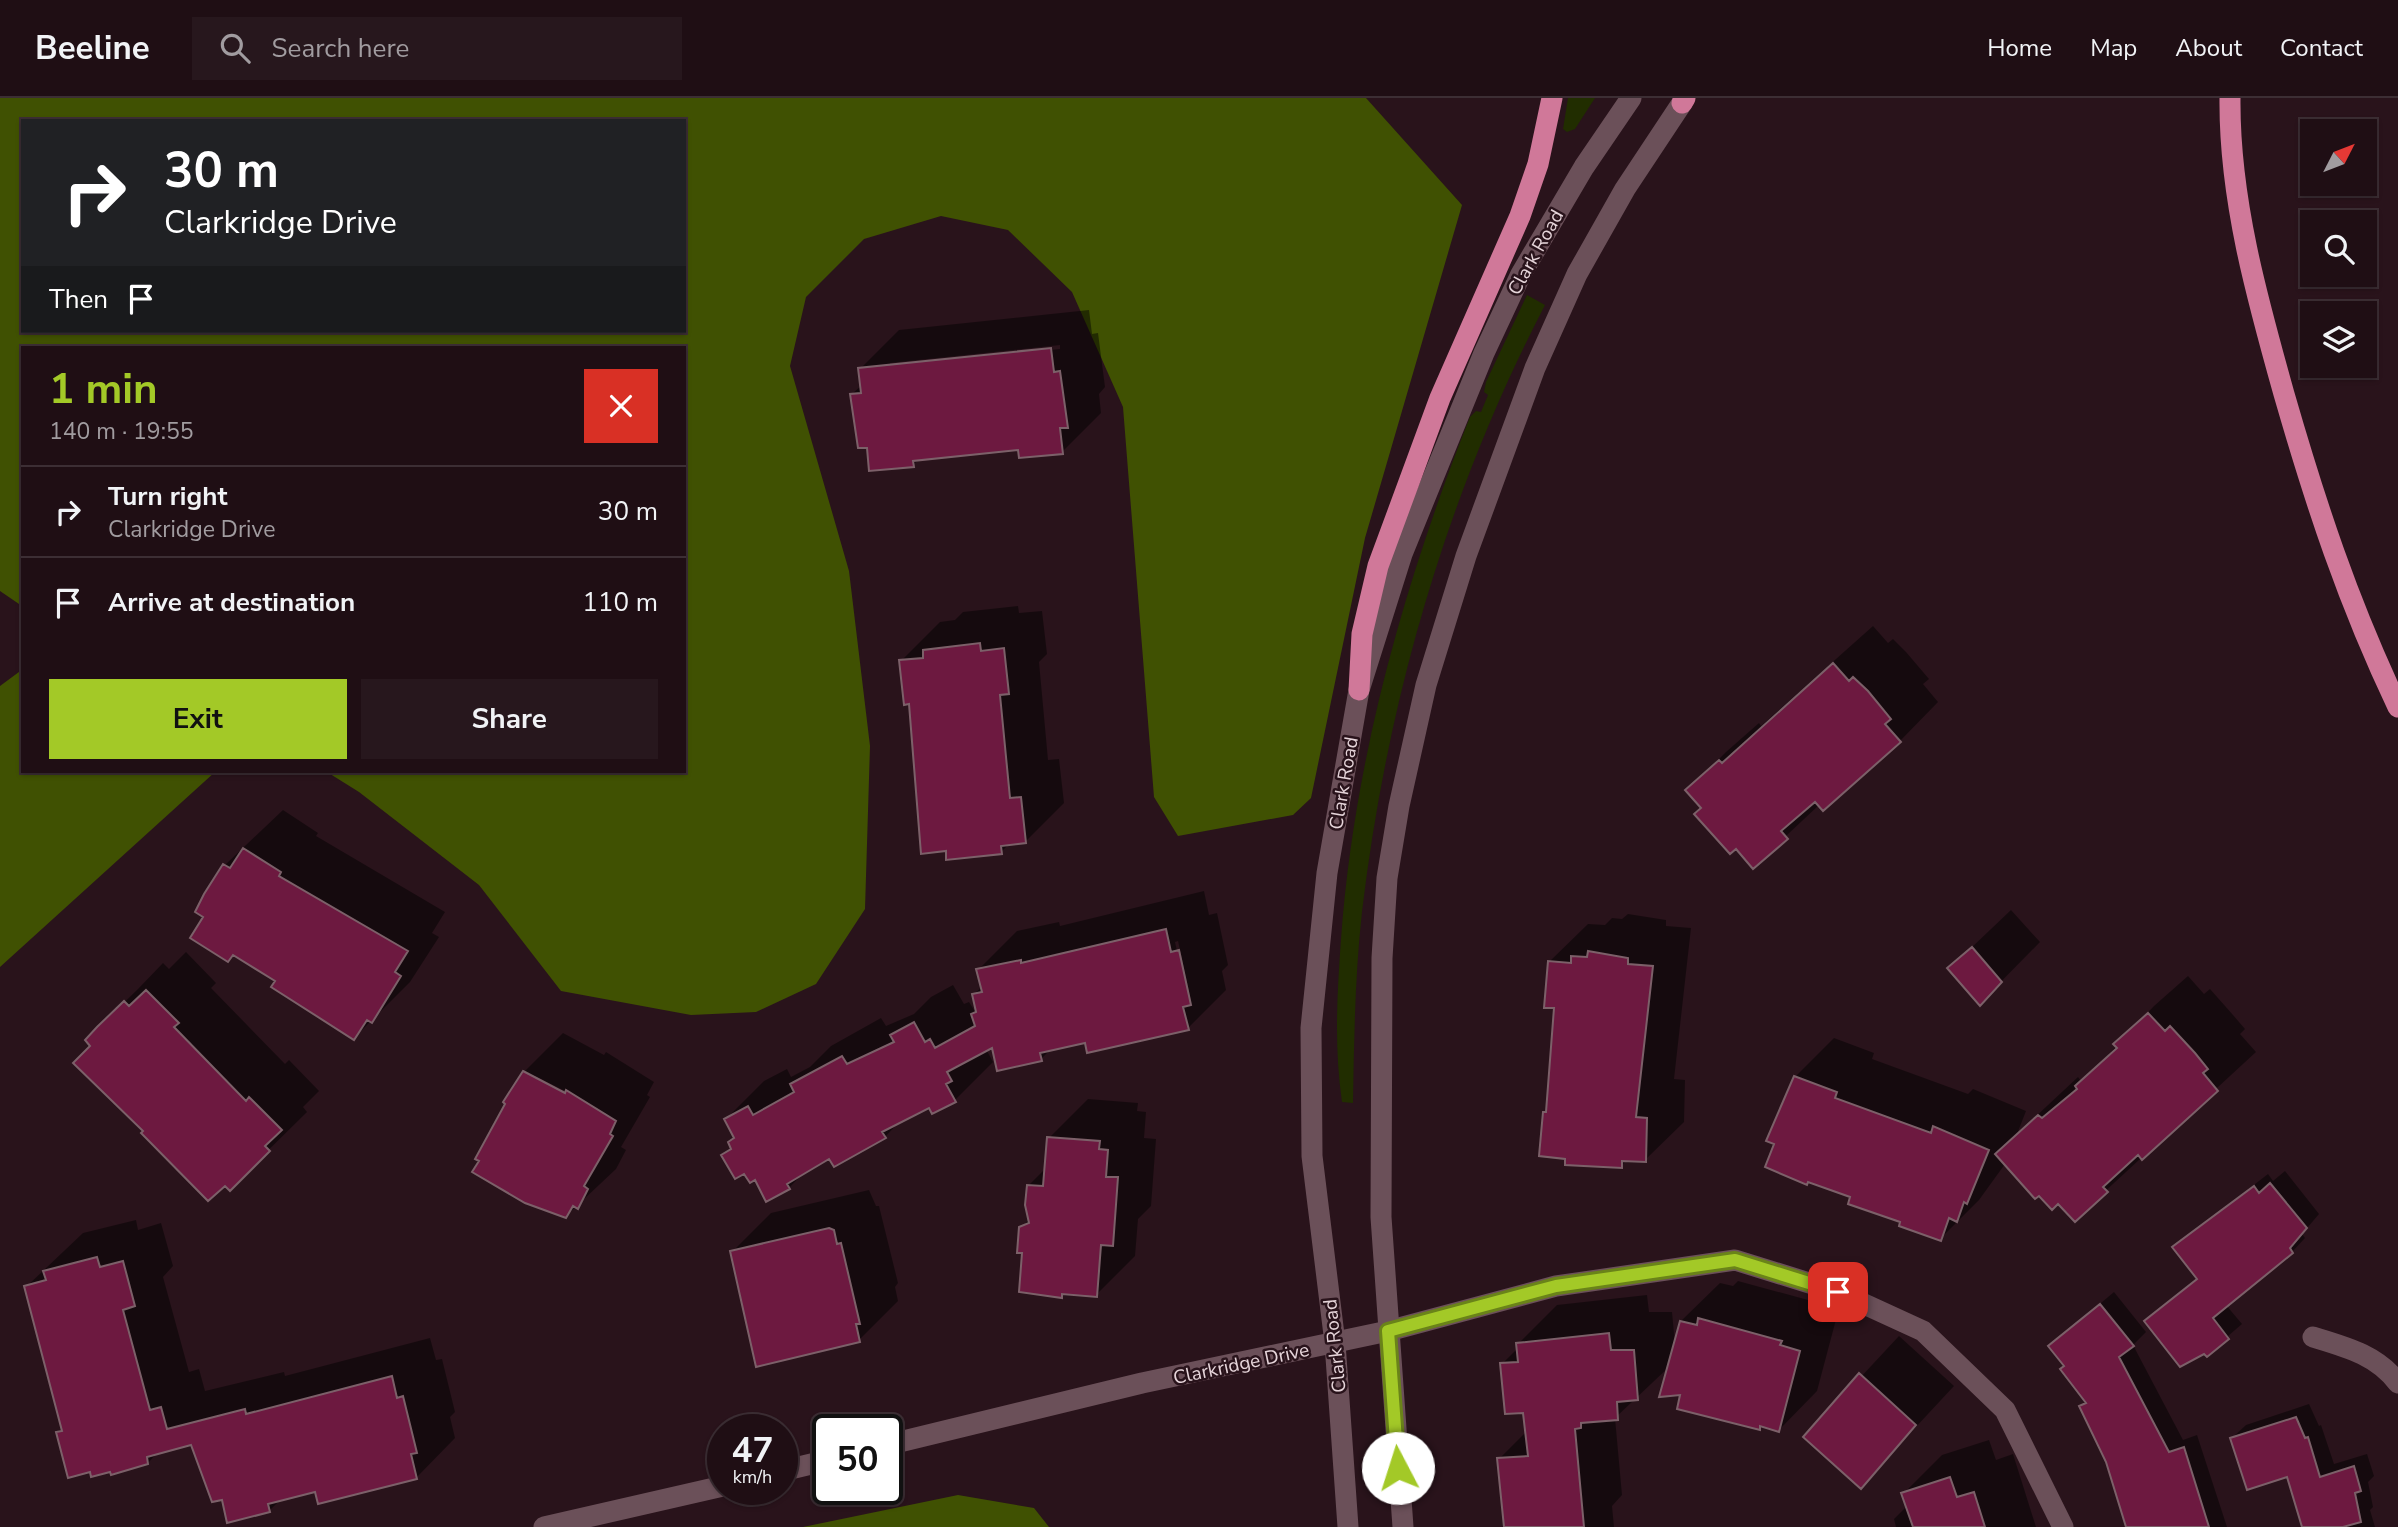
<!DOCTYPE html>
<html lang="en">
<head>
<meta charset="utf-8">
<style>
	:root { --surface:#1f0e14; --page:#27171d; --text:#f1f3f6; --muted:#a19ca0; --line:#3c2e34; --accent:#a3c927 }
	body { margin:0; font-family:"Nunito Sans",sans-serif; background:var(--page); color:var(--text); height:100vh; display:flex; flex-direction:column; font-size:26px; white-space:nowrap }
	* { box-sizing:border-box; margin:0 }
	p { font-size:23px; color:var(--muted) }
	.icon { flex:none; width:38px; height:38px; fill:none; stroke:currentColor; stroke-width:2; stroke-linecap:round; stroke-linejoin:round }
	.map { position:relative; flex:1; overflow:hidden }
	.panel { position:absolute; left:21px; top:248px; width:665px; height:427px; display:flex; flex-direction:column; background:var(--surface); border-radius:0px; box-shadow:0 2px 5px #0004,0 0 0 2px var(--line) }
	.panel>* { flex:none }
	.guide { position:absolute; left:21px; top:21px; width:665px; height:214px; border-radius:0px; box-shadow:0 2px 5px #0004,0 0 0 2px var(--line); background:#202124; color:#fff; overflow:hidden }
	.needle { width:46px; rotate:48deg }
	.controls { position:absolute; left:2300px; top:21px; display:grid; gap:14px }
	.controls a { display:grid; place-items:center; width:77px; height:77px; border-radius:0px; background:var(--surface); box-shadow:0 2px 5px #0004,0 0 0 2px var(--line); font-size:35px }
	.speed { position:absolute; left:707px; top:1316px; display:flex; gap:14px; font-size:35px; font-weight:700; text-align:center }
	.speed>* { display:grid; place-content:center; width:91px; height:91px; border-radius:50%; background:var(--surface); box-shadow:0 2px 5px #0004,0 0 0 2px var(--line); line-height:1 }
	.speed small { font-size:18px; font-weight:400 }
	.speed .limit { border:4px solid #111; border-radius:10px; background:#fff; color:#111 }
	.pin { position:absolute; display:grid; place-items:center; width:60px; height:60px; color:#fff; margin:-30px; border-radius:14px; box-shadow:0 4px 10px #0006 }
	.me { position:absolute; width:77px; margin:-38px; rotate:355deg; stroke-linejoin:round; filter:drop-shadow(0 0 5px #0008) }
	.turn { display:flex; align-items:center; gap:24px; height:147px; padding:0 28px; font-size:32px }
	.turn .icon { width:91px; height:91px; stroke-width:2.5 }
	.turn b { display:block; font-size:49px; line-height:60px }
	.then { display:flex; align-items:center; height:66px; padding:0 28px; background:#0003; gap:14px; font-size:26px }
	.round { display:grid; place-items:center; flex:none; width:74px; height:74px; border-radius:0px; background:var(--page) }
	.summary { display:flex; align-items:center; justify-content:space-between; height:119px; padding:0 28px }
	h1 { font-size:42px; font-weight:700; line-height:52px; color:var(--accent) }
	.primary-button { display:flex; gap:14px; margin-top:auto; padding:14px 28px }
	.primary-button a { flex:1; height:80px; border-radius:0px; background:var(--accent); color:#111; font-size:28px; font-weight:700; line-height:80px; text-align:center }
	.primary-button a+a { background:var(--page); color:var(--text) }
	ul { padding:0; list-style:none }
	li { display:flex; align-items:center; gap:21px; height:91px; padding:0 28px; border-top:2px solid var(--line) }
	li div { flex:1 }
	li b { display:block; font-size:26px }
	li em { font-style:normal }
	header { display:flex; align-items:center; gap:42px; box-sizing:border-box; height:98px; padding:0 35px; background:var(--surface); border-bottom:2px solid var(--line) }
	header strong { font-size:33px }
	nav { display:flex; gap:38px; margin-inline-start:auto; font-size:24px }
	.search { width:490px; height:63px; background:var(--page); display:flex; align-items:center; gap:18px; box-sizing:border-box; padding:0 24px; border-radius:0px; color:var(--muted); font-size:26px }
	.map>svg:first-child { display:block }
	.green { fill:#212d00 }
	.forest { fill:#405102; fill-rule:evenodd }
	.shadow { fill:#0007; fill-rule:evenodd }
	.building { fill:#6d1940; stroke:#7c6069; stroke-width:2 }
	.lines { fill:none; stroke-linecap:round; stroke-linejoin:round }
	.minor { stroke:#6b5059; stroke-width:21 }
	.secondary { stroke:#6b5059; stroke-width:21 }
	.motorway { stroke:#d07899; stroke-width:21 }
	.route-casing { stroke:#6a8319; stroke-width:18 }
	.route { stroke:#a3c927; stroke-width:12 }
	.labels { text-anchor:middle; stroke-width:5; stroke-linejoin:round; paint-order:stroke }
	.street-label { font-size:19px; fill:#e6d5da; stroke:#29131b }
</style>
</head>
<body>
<header>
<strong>Beeline</strong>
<div class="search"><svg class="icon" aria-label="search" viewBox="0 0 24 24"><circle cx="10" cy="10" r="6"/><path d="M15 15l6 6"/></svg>Search here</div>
<nav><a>Home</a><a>Map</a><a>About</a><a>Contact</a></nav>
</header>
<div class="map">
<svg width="2398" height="1429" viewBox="0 0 2398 1429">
	<rect width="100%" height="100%" fill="#29131b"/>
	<path class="green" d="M1568,0H1595L1575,31L1567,34L1563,31Z
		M1527,197L1545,207C1447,396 1387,602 1362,814C1355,877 1354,941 1353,1005L1342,1004C1334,949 1337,897 1341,841C1354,662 1404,485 1470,319L1476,313L1481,314L1488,297L1484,294L1486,284Z"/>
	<path class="forest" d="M0,0H1366L1462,107L1365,440L1311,700L1293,717L1178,738L1154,699L1123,309L1072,194L1008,132L941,118L864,141L806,199L790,268L849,473L870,648L865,811L816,886L756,914L691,917L561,893L479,787L359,694L327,674H684V250H23V515L19,506L0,493ZM23,23H684V233H23Z
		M23,571V674H215L0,869V588Z
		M958,1397L1034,1410L1049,1429H803Z"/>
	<path class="shadow" d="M1089,212L1092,236L1098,235L1105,289L1099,296L1101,315L1062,354L1019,350L920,360L913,367L869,348L852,296L862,287L860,271L899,232ZM1060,247V251L890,269V265Z
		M1018,508L1019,515L1042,513L1047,556L1039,564L1048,662L1059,661L1064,705L1025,744L1010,745L1001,754L911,605L901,563L940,524L955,522L963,514Z
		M1873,528L1888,545L1893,541L1906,554L1929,581L1923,586L1938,604L1900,643L1823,711L1819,707L1753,769L1688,692L1726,654L1759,625L1761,628Z
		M283,712L318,735L316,738L445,814L432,835L439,839L410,884L354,940L277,883L234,856L228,862L205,819L225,767Z
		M1204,793L1209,817L1217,815L1228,867L1222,873L1226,892L1188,930L1086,943L1052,950L1041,961L993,947L986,951L993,964L955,1002L930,1008L900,1023L885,1039L830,1058L806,1072L789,1090L755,1080L724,1057L732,1049L730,1044L735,1039L726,1021L764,983L787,971L791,979L810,969L831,948L881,920L886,928L914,916L931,899L953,887L964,906L969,904L974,912L977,910L974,896L982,889L978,872L1017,833L1059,824L1060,828ZM1178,843L1191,903H1188L1175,844Z
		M2011,812L2040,844L1980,905L1950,870Z
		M1628,816L1666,822V828L1691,830L1674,981L1685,982L1684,1024L1645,1062H1627L1621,1068L1567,1059L1544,1015L1548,1010L1556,909L1549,864L1588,826L1605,827L1612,820L1622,821Z
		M186,854L216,885L211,890L285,966L289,962L319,993L303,1009L307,1014L230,1090L145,1033L93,947L98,930L138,891L163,865L169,871Z
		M2188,878L2204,896L2210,891L2233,917L2245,931L2240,936L2256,954L2075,1121L2058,1103L2005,1066L1979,1102L1940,1141L1852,1098L1776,1045L1795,979L1834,940L1874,955L1872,961L1968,996L1973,991L2026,1013L2017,1036L2078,979L2081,983L2090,976L2154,908Z
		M563,935L604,957L606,954L654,984L647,997L650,999L621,1049L626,1052L616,1071L566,1118H559L474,1074L524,974ZM535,978L573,997L572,1000L535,982Z
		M1088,1001L1138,1005L1137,1013L1146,1014L1144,1040L1156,1041L1151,1108L1138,1121L1135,1158L1096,1197L1065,1194L1061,1199L1024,1154L1021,1129L1030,1121L1028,1088L1047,1069L1049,1040Z
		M2285,1073L2319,1116L2302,1136L2305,1140L2292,1154L2226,1207L2242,1226L2207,1256L2146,1223L2198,1179L2174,1149L2268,1076L2273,1083Z
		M869,1092L876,1108H879L898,1185L895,1189L898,1203L859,1242L732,1154L771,1115Z
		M136,1122L138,1132L161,1125L173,1168L163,1179L189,1274L199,1271L205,1293L284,1274L285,1278L430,1240L436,1262L442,1261L455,1314L450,1319L455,1340L417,1379L319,1404L316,1392L281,1401L269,1413L223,1400L192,1345L158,1354L148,1365L58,1335L63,1330L26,1189L83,1135Z
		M1738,1183L1819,1205L1818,1209L1838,1214L1817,1293L1779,1332L1762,1327L1759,1330L1683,1295L1670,1268L1615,1320L1622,1397L1612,1408L1614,1429H1505L1499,1361L1527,1333L1525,1313L1502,1266L1518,1250V1246L1557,1207L1647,1197L1649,1214H1672L1675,1246L1681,1223L1720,1185L1733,1188Z
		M2114,1194L2146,1234L2133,1247L2183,1342L2197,1337L2227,1429H2138L2081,1309L2087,1303L2050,1248Z
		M1899,1238L1954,1288L1861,1388L1805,1339Z
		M2309,1306L2319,1328L2321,1327L2334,1366L2367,1356L2374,1378L2368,1384L2373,1409L2370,1412L2375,1429H2304L2288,1377L2232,1340L2246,1327Z
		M1989,1342L1996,1362L2013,1356L2036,1429H1896L1894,1421L1907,1408L1903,1396L1942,1357Z"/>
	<path class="building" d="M1051,250L1054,274L1060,273L1068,330H1060L1063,356L1019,360L1018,352L913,363L914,369L869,373L867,350H858L850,296L861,295L858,270Z
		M980,545L981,553L1004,550L1009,596L1000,597L1010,700L1021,699L1026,745L1001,748L1002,756L946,762V753L921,756L909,606L904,607L899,562L923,560V552Z
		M1833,565L1849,583L1853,579L1868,593L1891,621L1885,626L1901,644L1823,713L1815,704L1781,733L1788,741L1753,771L1736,751L1730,756L1694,716L1701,710L1685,692L1719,662L1722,665Z
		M243,750L281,774L279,778L408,853L395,874L401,878L372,925L367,922L354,942L271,889L275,883L233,857L228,864L190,840L203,819L195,814L204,796L223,766L230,770Z
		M1166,831L1171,854L1179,852L1191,907L1183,909L1189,932L1087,955L1085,945L1040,955L1042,963L997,973L992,950L947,974L952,983L946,986L956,1004L932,1016L929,1010L882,1034L886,1040L834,1069L829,1061L787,1086L790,1091L766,1104L755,1082L750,1085L744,1076L735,1081L721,1057L731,1051L728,1044L734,1040L724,1021L748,1008L753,1017L794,994L790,986L842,958L847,966L894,944L890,937L914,924L925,944L930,941L935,950L975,928L971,916L976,914L972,896L982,894L976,871L1021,862V865Z
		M1972,849L2002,884L1980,908L1947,870Z
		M1588,853L1628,860V866L1653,868L1636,1019L1647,1020L1646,1064L1622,1063V1070L1565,1067V1061L1539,1058L1543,1014H1546L1554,910H1544L1548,863L1571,865V858L1587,859Z
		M146,892L179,925L174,929L246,1003L249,999L282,1032L265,1048L270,1053L230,1093L225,1088L208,1103L141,1035L143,1033L73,965L90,948L85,942L97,929L124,903L129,908Z
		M2148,915L2165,933L2170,928L2195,955L2208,971L2203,975L2218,993L2142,1062L2138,1057L2103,1089L2108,1094L2075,1124L2058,1106L2052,1112L2039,1098L2035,1101L1995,1056L2038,1017L2042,1020L2077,991L2075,988L2117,950L2113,946Z
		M523,973L565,995L566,992L616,1023L610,1036L613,1038L584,1088L588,1091L578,1111L573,1108L566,1120L525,1105L472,1074L479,1063L475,1061L505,1006L503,1004Z
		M1794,978L1837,994L1835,1000L1931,1035L1933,1028L1989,1052L1967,1106L1964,1104L1957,1124L1949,1120L1941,1143L1899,1128L1900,1124L1848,1106L1850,1099L1808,1084L1807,1087L1765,1069L1774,1046L1766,1043Z
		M1047,1039L1100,1043L1099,1051L1108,1052L1106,1079H1118L1113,1148L1101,1147L1097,1199L1062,1196V1200L1019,1194L1022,1155H1017L1019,1129L1029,1125L1025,1107L1027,1087L1043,1088Z
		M2270,1085L2307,1130L2290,1150L2293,1155L2213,1220L2229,1241L2207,1259L2204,1256L2180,1269L2144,1223L2197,1181L2172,1149L2254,1088L2259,1095Z
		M829,1130L834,1132L837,1146L841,1145L860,1226H856L860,1244L756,1269L730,1153Z
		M97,1159L100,1169L123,1163L135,1208L123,1212L150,1312L161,1309L167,1331L245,1311L246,1316L392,1278L397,1300L403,1298L417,1355L411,1356L417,1381L318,1406L315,1394L268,1406L270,1414L227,1425L222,1402L212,1404L191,1347L147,1359L148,1366L111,1377L110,1374L91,1379L90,1374L68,1380L56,1334L62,1333L24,1188L46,1182L43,1173Z
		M2100,1206L2134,1248L2119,1259L2169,1354L2184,1349L2209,1429H2126L2106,1364L2079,1308L2086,1305L2060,1271L2064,1268L2048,1248Z
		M1698,1220L1782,1243L1780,1247L1800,1253L1779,1334L1760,1328V1332L1677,1311L1680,1297L1659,1299L1680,1223L1697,1227Z
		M1609,1235L1611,1252H1634L1638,1302L1617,1304L1618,1322L1581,1325V1330L1575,1331L1584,1429H1504L1497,1360L1528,1358L1523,1315L1505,1316L1500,1265L1518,1264L1516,1245Z
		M1859,1275L1916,1327L1861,1391L1803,1339Z
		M2296,1319L2305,1340L2308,1339L2320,1379L2354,1368L2361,1393L2355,1395L2361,1424L2343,1429H2302L2287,1379L2247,1392L2230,1340Z
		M1950,1379L1957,1399L1974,1394L1985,1429H1913L1901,1395Z"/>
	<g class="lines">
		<path class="minor" d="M2313,1239C2346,1249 2377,1257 2398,1285
			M887,1347L1142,1285L1388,1233L1556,1188L1735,1162L1838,1194L1923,1233L2005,1312L2063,1429
			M782,1373L828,1362
			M544,1429L723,1388"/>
		<path class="secondary" d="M1348,1429L1335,1245L1312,1058L1311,930L1327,775L1359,592L1402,456L1484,255L1521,176L1584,69L1631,0
			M1403,1429L1381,1119L1382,860L1387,780L1399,708L1426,587L1466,458L1535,270L1577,176L1625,91L1682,5"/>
		<path class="motorway" d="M2230,0C2229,100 2257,200 2284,296C2316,407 2348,504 2398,609
			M1682,5L1685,0
			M1359,592L1362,536L1378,468L1440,300L1520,118L1538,66L1552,0"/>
	</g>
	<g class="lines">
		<g class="route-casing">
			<path id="route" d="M1398,1370L1388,1233L1556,1188L1735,1162L1838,1194"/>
		</g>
		<use href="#route" class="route"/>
	</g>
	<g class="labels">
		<g class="street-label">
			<text transform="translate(1535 154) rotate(-61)" y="7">Clark Road</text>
			<text transform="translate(1343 685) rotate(-80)" y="7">Clark Road</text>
			<text transform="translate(1334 1248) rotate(-96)" y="7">Clark Road</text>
			<text transform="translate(1241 1265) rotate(-12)" y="7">Clarkridge Drive</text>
		</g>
	</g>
</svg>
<div class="controls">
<a><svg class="needle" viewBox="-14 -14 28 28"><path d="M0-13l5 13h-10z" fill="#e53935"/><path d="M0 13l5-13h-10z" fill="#a19ca0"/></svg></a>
<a><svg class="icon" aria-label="search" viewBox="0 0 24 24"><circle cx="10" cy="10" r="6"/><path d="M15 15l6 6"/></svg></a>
<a><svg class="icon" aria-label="layers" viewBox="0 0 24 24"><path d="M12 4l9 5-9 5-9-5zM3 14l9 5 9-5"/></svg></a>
</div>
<div class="speed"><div>47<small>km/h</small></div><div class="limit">50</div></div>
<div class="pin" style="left:1838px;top:1194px;background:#d93025"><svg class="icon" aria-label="arrive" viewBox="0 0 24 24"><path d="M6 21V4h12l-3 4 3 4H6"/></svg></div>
<svg class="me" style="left:1398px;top:1370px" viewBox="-20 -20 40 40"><circle r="19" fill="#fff"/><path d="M0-13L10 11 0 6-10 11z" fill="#a3c927"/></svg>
<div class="guide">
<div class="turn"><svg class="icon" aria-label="right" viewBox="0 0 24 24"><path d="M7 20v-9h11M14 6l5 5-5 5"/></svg><div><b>30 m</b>Clarkridge Drive</div></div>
<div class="then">Then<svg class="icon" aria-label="arrive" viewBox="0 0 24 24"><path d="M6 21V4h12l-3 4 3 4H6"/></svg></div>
</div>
<section class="panel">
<div class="summary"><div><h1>1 min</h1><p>140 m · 19:55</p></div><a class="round" style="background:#d93025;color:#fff"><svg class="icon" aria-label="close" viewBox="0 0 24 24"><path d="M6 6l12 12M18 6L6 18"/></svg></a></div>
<ul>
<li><svg class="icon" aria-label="right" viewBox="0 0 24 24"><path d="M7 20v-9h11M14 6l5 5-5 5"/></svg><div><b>Turn right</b><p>Clarkridge Drive</p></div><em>30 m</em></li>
<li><svg class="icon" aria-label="arrive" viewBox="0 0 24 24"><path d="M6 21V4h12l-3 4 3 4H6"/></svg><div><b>Arrive at destination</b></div><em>110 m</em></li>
</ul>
<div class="primary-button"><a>Exit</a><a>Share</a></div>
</section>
</div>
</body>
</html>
